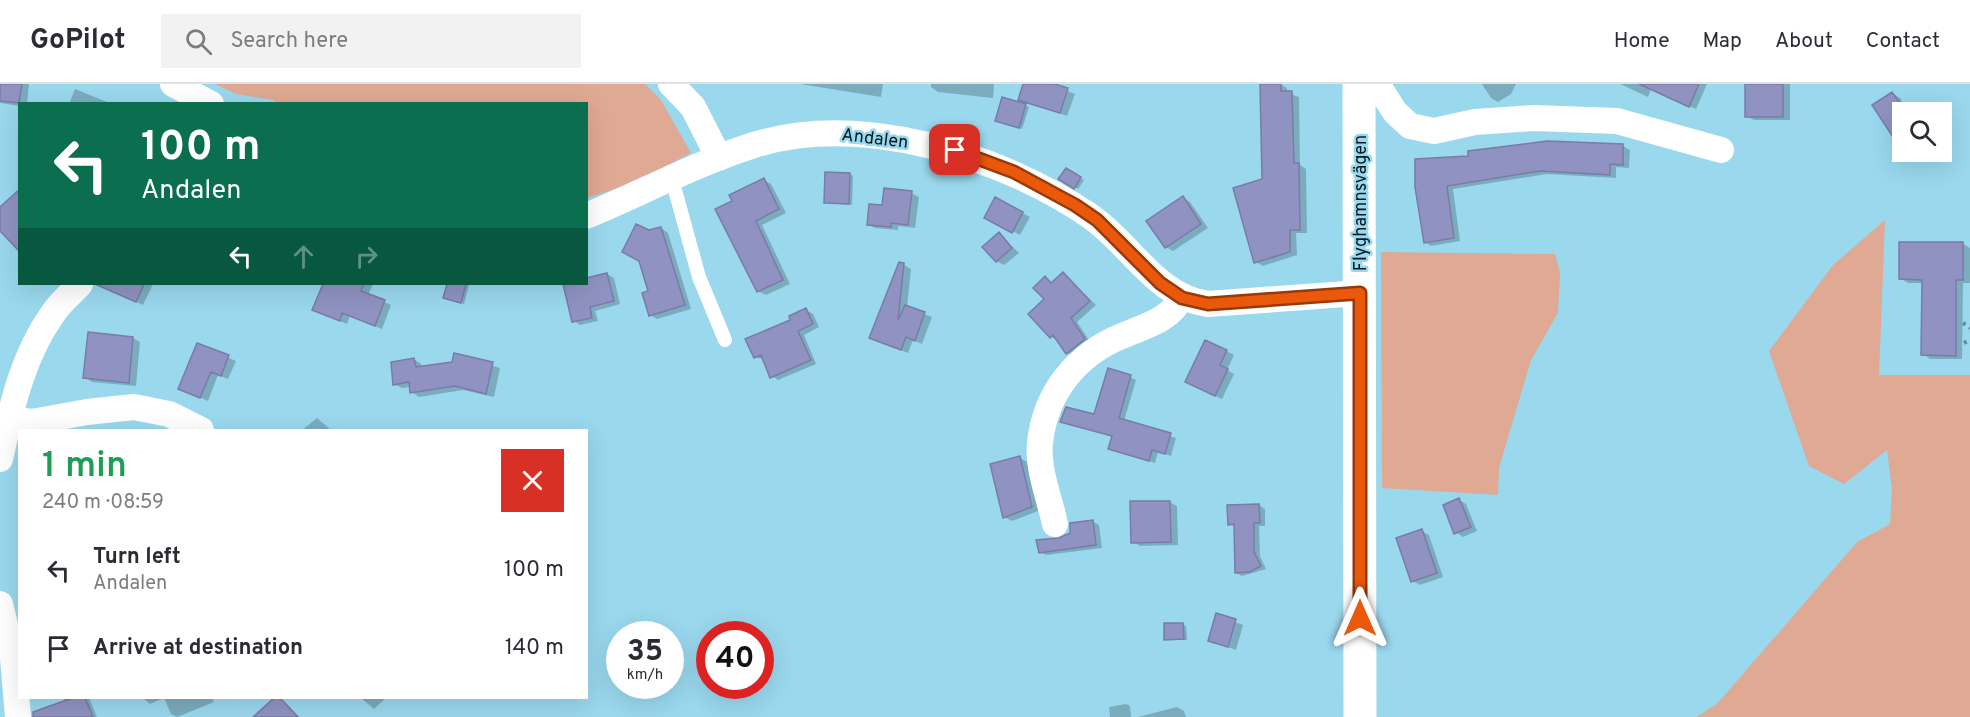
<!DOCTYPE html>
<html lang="en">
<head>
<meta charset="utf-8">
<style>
	:root { --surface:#fff; --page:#f2f2f3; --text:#2b2b33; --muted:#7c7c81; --line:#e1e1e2 }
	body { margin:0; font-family:Overpass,sans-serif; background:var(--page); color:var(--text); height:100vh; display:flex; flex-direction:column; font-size:22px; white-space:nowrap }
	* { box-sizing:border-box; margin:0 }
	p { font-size:20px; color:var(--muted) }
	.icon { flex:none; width:33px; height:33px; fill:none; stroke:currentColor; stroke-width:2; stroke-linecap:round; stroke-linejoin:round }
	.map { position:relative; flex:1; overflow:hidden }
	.drawer { position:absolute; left:18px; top:345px; width:570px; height:270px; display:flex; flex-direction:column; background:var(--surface); border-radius:0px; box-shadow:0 6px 24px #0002 }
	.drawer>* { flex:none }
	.guide { position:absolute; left:18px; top:18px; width:570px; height:183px; border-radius:0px; box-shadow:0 6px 24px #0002; background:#0b6e4f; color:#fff; overflow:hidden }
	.controls { position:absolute; left:1892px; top:18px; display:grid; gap:12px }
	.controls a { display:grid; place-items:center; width:60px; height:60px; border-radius:0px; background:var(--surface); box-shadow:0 6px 24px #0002; font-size:30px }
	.speed { position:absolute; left:606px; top:537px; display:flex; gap:12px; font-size:30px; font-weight:700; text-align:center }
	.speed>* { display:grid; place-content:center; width:78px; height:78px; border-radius:50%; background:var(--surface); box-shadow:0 6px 24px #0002; line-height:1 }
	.speed small { font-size:15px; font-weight:400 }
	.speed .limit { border:9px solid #d22; background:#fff; color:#111 }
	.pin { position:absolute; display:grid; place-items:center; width:51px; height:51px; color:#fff; margin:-26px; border-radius:12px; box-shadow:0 3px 9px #0006 }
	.me { position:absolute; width:66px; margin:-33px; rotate:0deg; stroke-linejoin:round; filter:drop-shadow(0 0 4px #0008) }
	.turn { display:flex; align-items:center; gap:21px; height:126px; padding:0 24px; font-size:27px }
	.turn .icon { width:78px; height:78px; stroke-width:2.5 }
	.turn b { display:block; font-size:42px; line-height:51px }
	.lanes { display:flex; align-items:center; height:57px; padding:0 24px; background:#0003; justify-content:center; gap:30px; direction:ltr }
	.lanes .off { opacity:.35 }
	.round { display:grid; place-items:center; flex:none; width:63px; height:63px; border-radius:0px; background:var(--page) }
	.overview { display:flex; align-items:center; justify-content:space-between; height:102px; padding:0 24px }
	h1 { font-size:36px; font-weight:600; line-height:45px; color:#1e9e55 }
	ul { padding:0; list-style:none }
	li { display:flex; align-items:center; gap:18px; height:78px; padding:0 24px }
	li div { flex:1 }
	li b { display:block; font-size:22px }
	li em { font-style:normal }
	header { display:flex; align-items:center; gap:36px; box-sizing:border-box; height:84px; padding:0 30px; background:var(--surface); border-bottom:2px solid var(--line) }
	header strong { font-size:28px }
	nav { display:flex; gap:33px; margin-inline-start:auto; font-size:21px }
	.search { width:420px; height:54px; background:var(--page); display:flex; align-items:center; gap:15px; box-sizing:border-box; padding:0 21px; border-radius:0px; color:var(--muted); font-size:22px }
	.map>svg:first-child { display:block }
	.green { fill:#e0a994 }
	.shadow { fill:#0003 }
	.building { fill:#9092c2; stroke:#797ba8; stroke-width:1.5 }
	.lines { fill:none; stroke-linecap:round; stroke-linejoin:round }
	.path { stroke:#5e8d9d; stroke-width:4; stroke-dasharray:3 4.5; stroke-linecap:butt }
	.lane { stroke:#fff; stroke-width:14 }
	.street { stroke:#fff; stroke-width:26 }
	.secondary { stroke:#fff; stroke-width:33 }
	.route-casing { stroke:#983908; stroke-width:15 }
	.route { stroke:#ea580c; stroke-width:10 }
	.labels { text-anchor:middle; stroke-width:5; stroke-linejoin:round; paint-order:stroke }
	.street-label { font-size:18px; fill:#021a22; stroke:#9ad8ee }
</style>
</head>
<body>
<header>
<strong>GoPilot</strong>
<div class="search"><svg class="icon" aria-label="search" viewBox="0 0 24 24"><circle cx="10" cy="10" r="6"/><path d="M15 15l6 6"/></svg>Search here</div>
<nav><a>Home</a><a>Map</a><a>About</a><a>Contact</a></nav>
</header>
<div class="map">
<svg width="1970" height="633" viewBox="0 0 1970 633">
	<rect width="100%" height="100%" fill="#9ad8ee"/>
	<path class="green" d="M215,0H645L661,16L691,69L631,100L587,114L586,20L276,19L273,16L236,10Z
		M1885,136L1879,291H1970V633H1696L1717,620L1857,458L1890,440L1892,405L1887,366L1844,400L1809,382L1769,267L1833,181Z
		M1381,168L1555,170L1560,189L1558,229L1531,276L1499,384L1498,411L1382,404Z"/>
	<path class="shadow" d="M0,0H29L27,20H20V22L0,19Z
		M800,0H883L881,13Z
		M931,0H994L993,14L938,8L931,3Z
		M1025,0H1050L1075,10L1067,32L1020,15Z
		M1280,0L1287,4V9L1299,13L1300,81L1306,85L1307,149H1296L1297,171L1263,182L1256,178L1264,96Z
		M1482,0H1516L1511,10L1498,18L1491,14Z
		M1620,0H1707L1696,25L1651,5L1648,13Z
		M1746,0H1790V36H1754L1747,32Z
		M75,5L112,20H69Z
		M1892,9L1900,14L1909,28H1902V62Z
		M1026,21L1029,23L1022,45L1000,38Z
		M1522,60L1526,62H1623L1630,66L1629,84L1616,83V94L1547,90L1453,105L1460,157L1431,162L1425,158L1417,103L1470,73L1469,68Z
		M1067,86L1084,96L1078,105L1061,95Z
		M849,90L853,92L852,121L826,118Z
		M764,96L771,100L786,129L762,141L790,200L766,211L758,207L734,117Z
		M911,109L919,113L915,144L898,142V146L875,144L868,140L883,123Z
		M1183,114L1190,118L1208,144L1173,167L1166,163Z
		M996,115L1030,133L1020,151L986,133Z
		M661,144L668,149L691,225L657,235L650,231L649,148Z
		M999,150L1019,169L1004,181L996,177Z
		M1963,160L1970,164V199H1963L1962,275H1930L1923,270L1924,199H1908L1900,194Z
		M904,181L911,185L907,223L932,233L922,260L913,256L908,269L871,254Z
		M607,190L614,194L620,220L595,227L598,237L580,241L574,237L565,201L586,200Z
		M1064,190L1096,221L1077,238L1091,259L1073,273L1067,269L1058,256L1051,253L1046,216L1045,194L1053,200Z
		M120,200H153L143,221L116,208Z
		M325,200H373L368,211L391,221L382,245L350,232L347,240L314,226Z
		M449,200L469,201L464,220L445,214Z
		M806,226L813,230L819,243L804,251L816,280L778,296L772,292L764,276L755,273Z
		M89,250L133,254L140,258L136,302L92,298L85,293Z
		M198,261L236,277L228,295L218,291L208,317L187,308Z
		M1226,267L1234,271L1227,286L1234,290L1222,315L1194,302Z
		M455,271L500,284L494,313L463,306L419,313L412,308L411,303L402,304L394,300L414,275L421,280L422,284L453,279Z
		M1130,293L1136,296L1124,337L1176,354L1171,372L1158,368L1155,379L1116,367L1113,353L1062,337L1095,332Z
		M317,334L331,346H302Z
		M1020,374L1027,378L1038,427L1012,437L1004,433Z
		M1459,416L1466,420L1477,447L1463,453L1456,448Z
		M1169,418L1177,422L1178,461L1140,462L1133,458Z
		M1259,421L1265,425V442H1259L1260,472L1266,485L1242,492L1236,489V443L1229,440Z
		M1092,437L1099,441L1102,464L1046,471L1040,468Z
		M1421,447L1429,451L1443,493L1420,501L1413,497Z
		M1217,531L1243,541L1236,566L1210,556Z
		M1183,540L1186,542L1187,556L1166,555Z
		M63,614H89L97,633H60L65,618Z
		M143,614H164L150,620Z
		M164,614H212L214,618L177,633L171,630Z
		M276,614L283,616L299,633H256Z
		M361,614H386L374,625Z
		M1126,620L1130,622L1131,633H1110L1109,623Z
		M1177,623L1184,627L1186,633H1138Z"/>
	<path class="building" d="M0,0H22L19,19L0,17Z
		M1023,0H1055L1068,4L1060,29L1018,16Z
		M1260,0H1281V7H1292L1294,79H1299L1300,146H1290V168L1254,179L1233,104L1262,95Z
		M1639,0H1699L1689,23Z
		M1745,0H1783V33H1745Z
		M1892,8L1902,22V67L1872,21Z
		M1002,13L1026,20L1019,44L995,37Z
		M1547,57L1623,60V81L1610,80V91L1540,87L1447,102L1454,154L1424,159L1415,103V75L1468,72V67Z
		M1066,84L1081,93L1074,105L1058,95Z
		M825,88L850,89L849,120L824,119Z
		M764,94L779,125L756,137L783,196L757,208L715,125L732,117L729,111Z
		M884,104L912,107L908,141L891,139V143L867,141L869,120L882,121Z
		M20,105V168L0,147V123Z
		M1183,112L1201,140L1165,164L1146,137Z
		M995,113L1023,128L1012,149L984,134Z
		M636,140L649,146L661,143L685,221L649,232L642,209L648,207L639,177L622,168Z
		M999,148L1012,164L996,178L982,163Z
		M1899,158H1963V196H1956V272L1921,271L1922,196L1899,195Z
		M899,178L904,179L898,236L905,221L925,228L915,257L906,253L901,266L869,254Z
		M1063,188L1090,217L1071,234L1085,255L1066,270L1053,251L1050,254L1028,230L1044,215L1033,204L1045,192L1051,199Z
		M607,189L614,217L590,223L592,234L572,238L563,200H586V194Z
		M95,200H144L136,218Z
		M323,200H364L361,207L385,216L375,242L342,229L340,237L312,226Z
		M447,200H466L461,219L443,214Z
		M806,224L813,240L798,247L811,276L770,294L761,271L754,274L745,255L790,236L789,232Z
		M88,248L133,253L129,299L83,294Z
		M1205,256L1227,266L1220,281L1228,285L1215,312L1185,298Z
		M197,259L229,271L221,292L211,288L200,314L178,305Z
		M454,269L493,278L486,310L455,302L410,309L409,298L393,301L391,278L414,274L416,283L452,278Z
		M1108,284L1131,291L1119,334L1171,349L1165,370L1152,366L1149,377L1108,365L1112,352L1060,338L1066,323L1094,330Z
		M1020,372L1032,423L1003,434L990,380Z
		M1459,414L1471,443L1454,450L1443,421Z
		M1130,417H1170L1171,458L1131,459Z
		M1259,420L1260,439H1254V468L1261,482L1250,488L1235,489L1234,440L1228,441L1227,421Z
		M1093,436L1096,461L1039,469L1036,456L1059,454L1070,449V439Z
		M1422,445L1437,489L1411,498L1396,454Z
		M1216,529L1236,535L1228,563L1208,557Z
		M1164,539H1183L1184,555L1164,556Z
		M72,614H85L93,633H33V628Z
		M274,614H280L298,633H253Z"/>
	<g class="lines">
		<path class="path" d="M1963,239L1970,244
			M1964,259L1970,256"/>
		<path class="lane" d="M672,95L699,193L725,256"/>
		<path class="street" d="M173,0L211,20
			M671,0L693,23L719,74
			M1377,0L1395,28L1410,42L1434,47L1475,38L1534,34L1617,37L1721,66
			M586,132C642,109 697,79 754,61C861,28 1001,71 1090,132C1131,160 1156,213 1208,220L1360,209
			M9,335L32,338L87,328L134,323L169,330L201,346
			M0,375C11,326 22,273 52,231C59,219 71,210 80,200
			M1055,440C1050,415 1037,385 1040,359C1045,309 1077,270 1122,252C1145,242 1169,237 1181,214
			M0,520L13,574L18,633"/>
		<path class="secondary" d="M1359,0L1360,633"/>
	</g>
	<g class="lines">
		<g class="route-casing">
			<path id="route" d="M955,66L1014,88L1075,121L1097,136L1160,199L1182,214L1208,220L1360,209V534"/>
		</g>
		<use href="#route" class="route"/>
	</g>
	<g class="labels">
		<g class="street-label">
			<text transform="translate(875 54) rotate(7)" y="6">Andalen</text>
			<text transform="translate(1360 119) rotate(-90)" y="6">Flyghamnsvägen</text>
		</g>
	</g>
</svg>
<div class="controls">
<a><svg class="icon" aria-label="search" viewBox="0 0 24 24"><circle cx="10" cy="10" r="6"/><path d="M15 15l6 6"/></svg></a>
</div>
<div class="speed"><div>35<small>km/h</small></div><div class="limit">40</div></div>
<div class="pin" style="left:955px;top:66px;background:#d93025"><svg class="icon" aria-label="arrive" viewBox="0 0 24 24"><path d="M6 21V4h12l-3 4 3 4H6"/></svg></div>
<svg class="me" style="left:1360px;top:534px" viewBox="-20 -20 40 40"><path d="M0-17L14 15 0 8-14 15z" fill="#ea580c" stroke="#fff" stroke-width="4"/></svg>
<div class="guide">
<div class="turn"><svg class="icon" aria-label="left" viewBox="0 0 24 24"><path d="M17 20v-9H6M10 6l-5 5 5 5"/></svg><div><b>100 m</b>Andalen</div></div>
<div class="lanes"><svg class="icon" aria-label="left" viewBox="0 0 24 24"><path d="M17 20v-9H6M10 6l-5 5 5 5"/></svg><svg class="icon off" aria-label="ahead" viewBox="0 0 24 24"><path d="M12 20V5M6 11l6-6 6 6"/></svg><svg class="icon off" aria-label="right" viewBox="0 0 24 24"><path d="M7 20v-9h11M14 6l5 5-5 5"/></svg></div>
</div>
<section class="drawer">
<div class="overview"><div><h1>1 min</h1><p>240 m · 08:59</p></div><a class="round" style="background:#d93025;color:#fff"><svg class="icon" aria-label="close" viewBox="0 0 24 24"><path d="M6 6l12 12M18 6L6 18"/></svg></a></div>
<ul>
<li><svg class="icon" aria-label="left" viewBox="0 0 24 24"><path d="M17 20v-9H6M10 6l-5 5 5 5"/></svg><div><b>Turn left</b><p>Andalen</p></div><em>100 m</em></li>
<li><svg class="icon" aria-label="arrive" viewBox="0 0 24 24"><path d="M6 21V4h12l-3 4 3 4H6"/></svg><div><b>Arrive at destination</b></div><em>140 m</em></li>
</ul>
</section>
</div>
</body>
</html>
